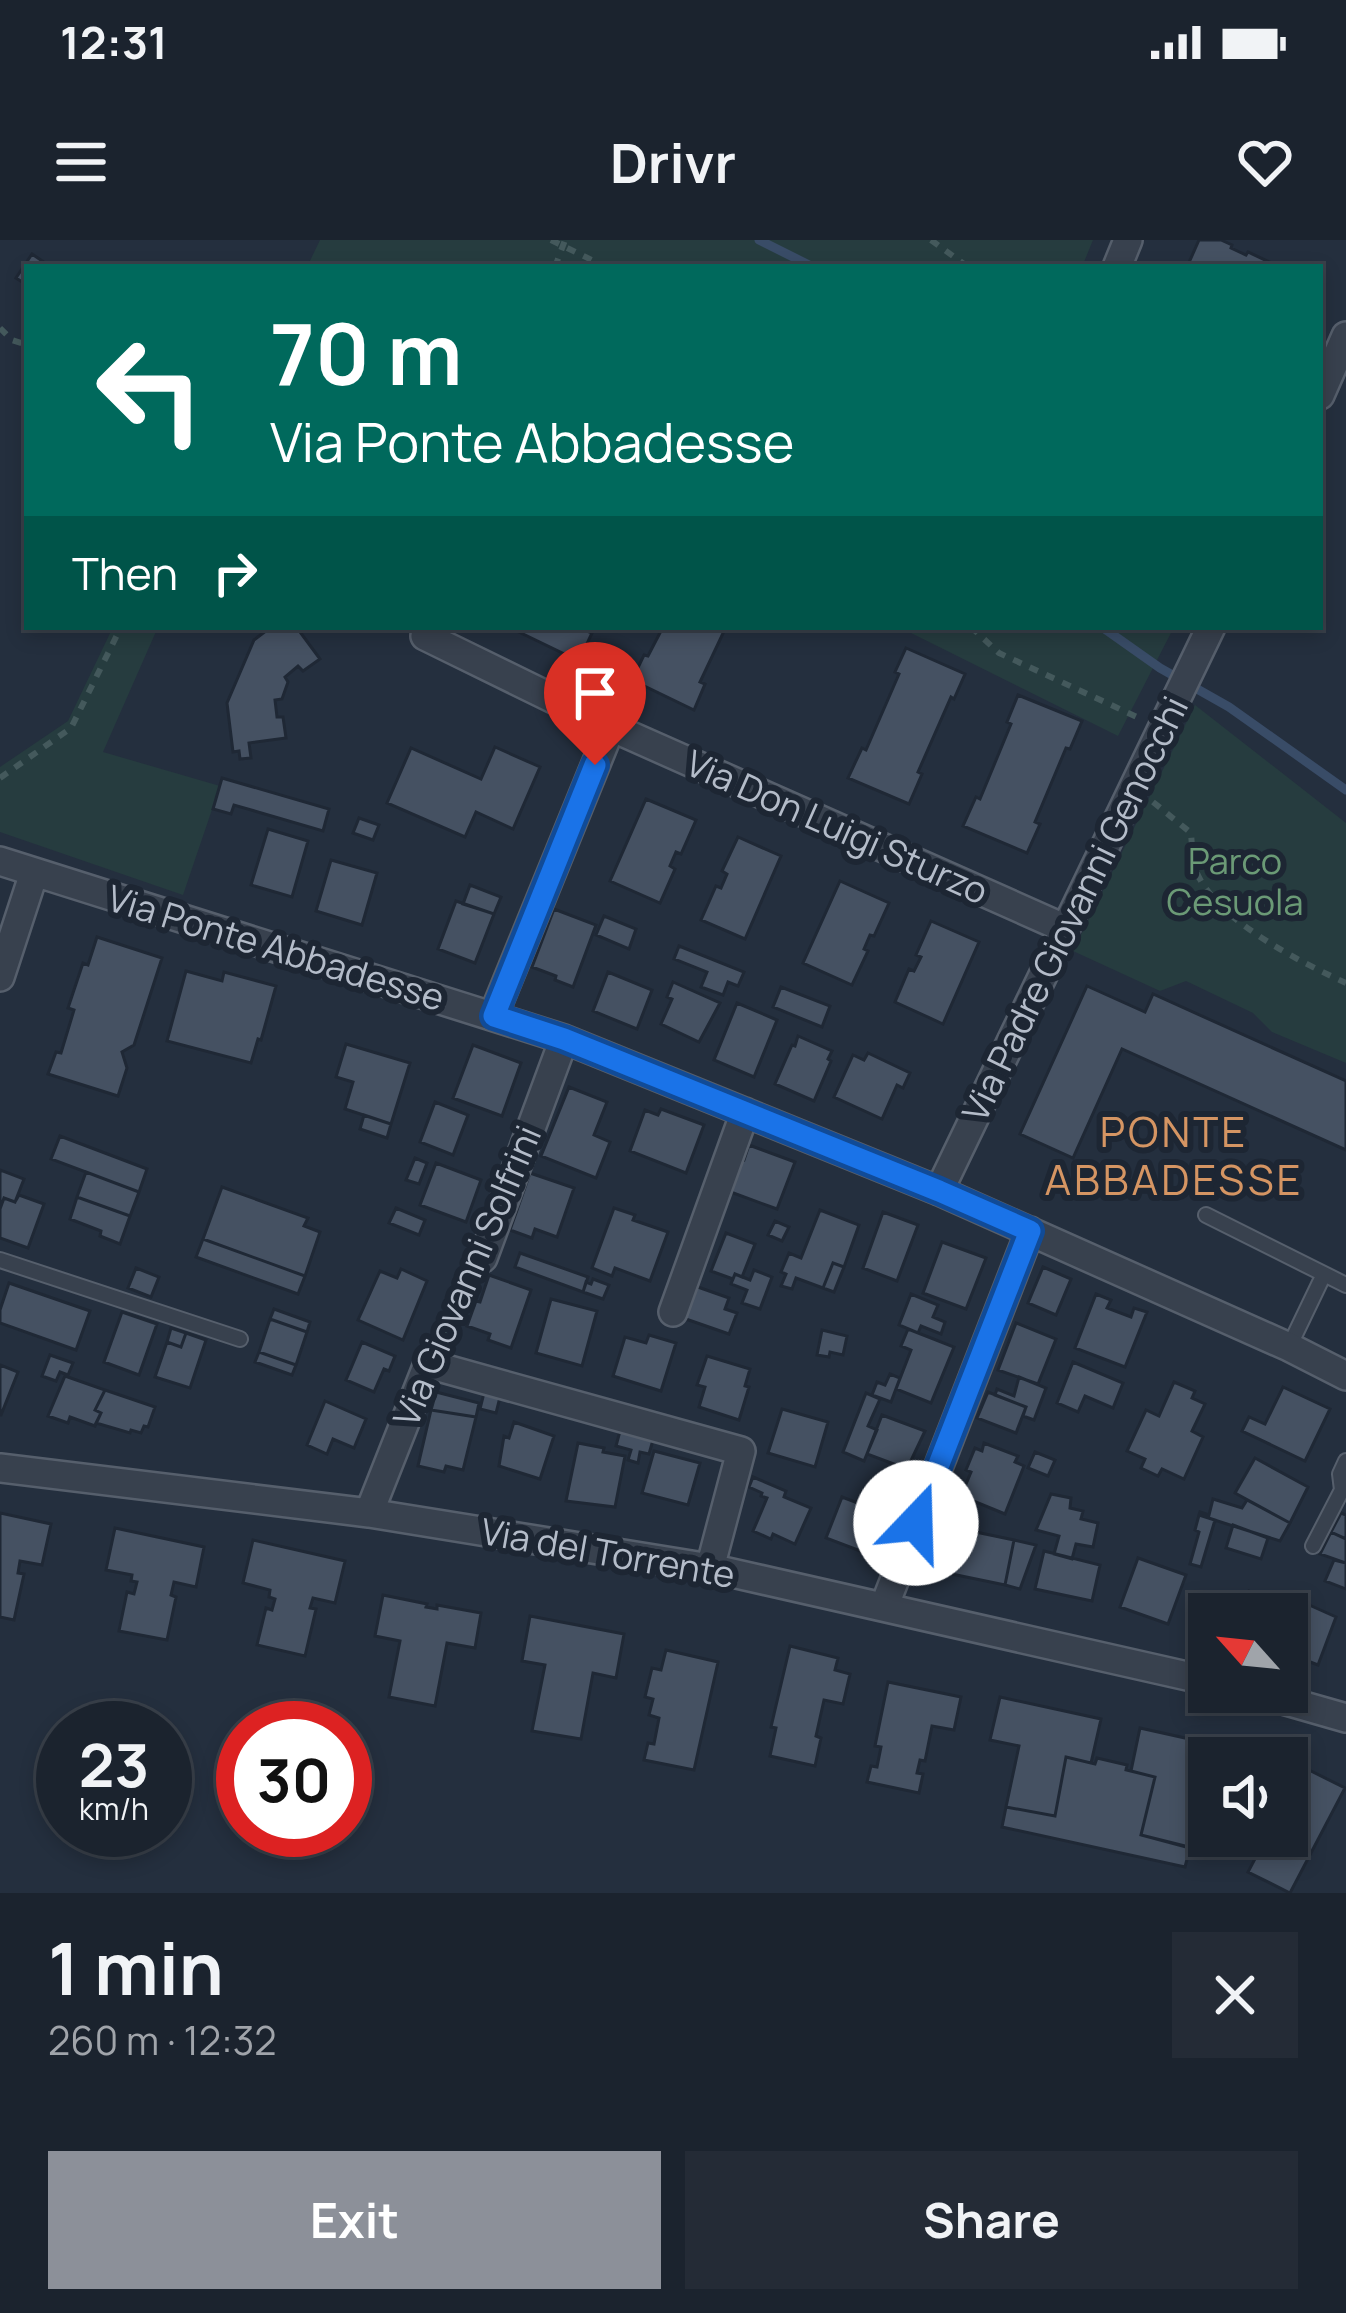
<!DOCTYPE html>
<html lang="en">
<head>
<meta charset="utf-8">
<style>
	:root { --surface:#1b232e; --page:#242b36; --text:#f1f3f6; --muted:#a0a4aa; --line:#39404a; --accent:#8c9099 }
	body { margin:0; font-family:Manrope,sans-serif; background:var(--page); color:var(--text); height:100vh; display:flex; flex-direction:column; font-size:45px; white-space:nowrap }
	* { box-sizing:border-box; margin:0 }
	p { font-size:39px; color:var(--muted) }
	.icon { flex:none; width:66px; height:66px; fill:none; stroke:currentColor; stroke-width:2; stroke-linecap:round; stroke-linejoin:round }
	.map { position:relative; height:1653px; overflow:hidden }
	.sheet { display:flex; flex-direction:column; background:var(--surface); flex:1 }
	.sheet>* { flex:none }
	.hud { position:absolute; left:24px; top:24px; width:1299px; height:366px; border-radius:0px; box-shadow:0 6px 18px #0003,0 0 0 3px var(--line); background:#00695c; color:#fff; overflow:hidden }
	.needle { width:78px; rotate:297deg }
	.controls { position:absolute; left:1188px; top:1353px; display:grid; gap:24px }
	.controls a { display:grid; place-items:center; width:120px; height:120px; border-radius:0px; background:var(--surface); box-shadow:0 6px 18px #0003,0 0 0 3px var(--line); font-size:60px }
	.speed { position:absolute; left:36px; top:1461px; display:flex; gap:24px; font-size:60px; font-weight:700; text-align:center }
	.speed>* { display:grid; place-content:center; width:156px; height:156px; border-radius:50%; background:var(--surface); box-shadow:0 6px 18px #0003,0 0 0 3px var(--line); line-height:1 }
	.speed small { font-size:30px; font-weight:400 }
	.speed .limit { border:18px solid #d22; background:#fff; color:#111 }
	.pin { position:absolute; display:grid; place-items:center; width:102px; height:102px; color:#fff; margin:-123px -51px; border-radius:50% 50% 50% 0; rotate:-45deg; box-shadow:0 0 12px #0007 }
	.pin .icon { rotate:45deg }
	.me { position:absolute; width:132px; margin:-66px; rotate:21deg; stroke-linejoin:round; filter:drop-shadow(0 0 9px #0008) }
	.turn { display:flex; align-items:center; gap:42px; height:252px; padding:0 48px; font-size:54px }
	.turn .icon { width:156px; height:156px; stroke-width:2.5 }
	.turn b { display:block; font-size:84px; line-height:102px }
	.then { display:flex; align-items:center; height:114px; padding:0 48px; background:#0003; gap:24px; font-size:45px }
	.round { display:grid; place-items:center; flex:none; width:126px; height:126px; border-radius:0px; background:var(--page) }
	.headline { display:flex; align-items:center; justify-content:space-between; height:204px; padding:0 48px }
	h1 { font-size:72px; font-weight:700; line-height:90px }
	.button { display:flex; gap:24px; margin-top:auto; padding:24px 48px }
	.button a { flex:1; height:138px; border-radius:0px; background:var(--accent); color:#fff; font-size:48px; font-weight:700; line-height:138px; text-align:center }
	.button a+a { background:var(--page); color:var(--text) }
	.status { display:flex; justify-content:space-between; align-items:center; height:84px; padding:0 60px; background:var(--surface); direction:ltr }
	.status svg { height:33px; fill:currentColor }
	header { display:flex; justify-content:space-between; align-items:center; height:156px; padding:0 48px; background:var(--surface); font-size:54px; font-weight:700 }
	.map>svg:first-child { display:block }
	.green { fill:#263c3f }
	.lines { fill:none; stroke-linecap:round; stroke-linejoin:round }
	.stream { stroke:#394c67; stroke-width:9 }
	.building { fill:#455162; stroke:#1f2835; stroke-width:3 }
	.service-casing { stroke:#565f6c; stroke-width:18 }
	.minor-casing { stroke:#565f6c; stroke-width:32 }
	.path { stroke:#44595c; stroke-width:6; stroke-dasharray:9 9; stroke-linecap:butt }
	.service { stroke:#38414e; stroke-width:14 }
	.minor { stroke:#38414e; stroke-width:27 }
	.route-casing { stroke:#114b97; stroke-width:30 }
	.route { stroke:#1a73e8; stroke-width:21 }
	.labels { text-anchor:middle; stroke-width:12; stroke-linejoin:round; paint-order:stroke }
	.street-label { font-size:36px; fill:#b4bcc9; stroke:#1d2633 }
	.park-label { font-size:36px; fill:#6b9a76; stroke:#1d2633 }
	.quarter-label { font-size:42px; letter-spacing:3px; fill:#d59563; stroke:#1d2633 }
</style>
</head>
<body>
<div class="status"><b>12:31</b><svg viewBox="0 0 49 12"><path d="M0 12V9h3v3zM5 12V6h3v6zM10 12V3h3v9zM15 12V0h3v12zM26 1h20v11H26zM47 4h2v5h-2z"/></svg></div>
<header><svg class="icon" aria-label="menu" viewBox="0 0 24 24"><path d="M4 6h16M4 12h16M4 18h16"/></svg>Drivr<svg class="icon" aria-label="heart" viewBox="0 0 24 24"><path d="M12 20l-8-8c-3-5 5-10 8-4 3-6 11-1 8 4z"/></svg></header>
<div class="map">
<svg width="1346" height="1653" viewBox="0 0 1346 1653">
	<rect width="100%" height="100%" fill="#242f3e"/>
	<path class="green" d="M320,0H1093L1082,27H307Z
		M113,387H158L103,512L220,546L183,655L0,592V527L68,481Z
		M899,387H1174L1118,496Z
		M1195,465L1346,583V823L1272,792L1253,773L1186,741L1160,751L1073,711Z"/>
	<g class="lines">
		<path class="stream" d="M759,0L813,27
			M1102,387L1160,428L1229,467L1346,550"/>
	</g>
	<path class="building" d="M1199,0H1221L1232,5L1231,8L1246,15L1248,12L1280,27H1187Z
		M32,14L51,27H27V45L16,38Z
		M271,387H306L300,392L320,419L303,431L298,426L285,437L288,442L282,459L275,460L277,477H283L286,498L249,503L251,518L240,519L239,511L233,512L227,463L254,400Z
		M521,387H588L587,391L592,393L579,421L519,392Z
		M663,387H726L700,442L705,444L694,470L632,440L644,415L648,416Z
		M906,408L965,434L954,459L951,457L918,532L922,534L909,564L848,538L862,508L866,510L899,434L895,432Z
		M1018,455L1082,481L1070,509L1066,508L1035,582L1040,584L1027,613L963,586L976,557L980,559L1011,484L1007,482Z
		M495,507L540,527L513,589L476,572L465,597L387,563L411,508L481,539Z
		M222,538L329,569L323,591L234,565L231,574L213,569Z
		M646,559L696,580L681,614L676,612L670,626L675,629L660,663L610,641Z
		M359,578L379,585L373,600L353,593Z
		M268,589L308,601L292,657L251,645Z
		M738,597L781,616L745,699L701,680L716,646L721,648L727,634L722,631Z
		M331,620L377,633L362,685L316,671Z
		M840,641L889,663L874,696L870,695L864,709L868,711L852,745L803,723Z
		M470,645L501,657L494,674L463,664Z
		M456,661L494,674L475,723L438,709Z
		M554,669L596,685L573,747L555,740L556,736L532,727Z
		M604,676L636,689L629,709L596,695Z
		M931,681L979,702L943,784L895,762L909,729L914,731L921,717L916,715Z
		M97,697L162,718L134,805L122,812L127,828L118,856L48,834L56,812L61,813L74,770L68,768L83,723L88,725Z
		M679,706L744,732L738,746L728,742L723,755L701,747L707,732L674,719Z
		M186,731L222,741L224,732L276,746L261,800L258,799L251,823L167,801Z
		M608,732L652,750L637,789L593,771Z
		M673,742L720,763L699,802L661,784L672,759L667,757Z
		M1087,746L1145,772L1153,754L1346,841V910L1122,809L1073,918L1020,894Z
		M781,747L830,766L822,787L773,767Z
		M737,763L777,780L754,837L714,820Z
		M798,796L832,811L828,819L831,821L814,861L775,844L792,805L795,806Z
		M346,804L410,823L391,884L345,869L353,842L336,837Z
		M473,805L521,823L502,876L453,858Z
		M868,813L910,833L903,848L897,845L882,879L834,857L853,815L864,820Z
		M569,847L607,862L594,895L610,902L596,938L541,916Z
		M435,862L468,875L453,915L420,902Z
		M661,869L704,885L686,933L630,911L645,870L658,875Z
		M364,875L391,884L387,898L360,889Z
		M60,896L147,929L139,952L51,919Z
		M749,905L795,922L777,969L728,951L740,918L744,920Z
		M415,918L427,923L419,944L406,940Z
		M436,923L481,940L466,982L420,965Z
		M0,930L24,939L15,962L4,958L0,969Z
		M86,932L139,952L130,976L77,957Z
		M530,933L574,948L557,997L535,989L532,998L510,990Z
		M222,947L308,978L304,986L320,992L305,1036L203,999Z
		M19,955L44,964L28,1008L0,998V969L4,958L15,962Z
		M77,957L130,976L120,1004L100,996L101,991L70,979Z
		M396,968L425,980L419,995L389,983Z
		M614,968L635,975L633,980L668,992L650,1041L615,1028L612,1036L592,1028Z
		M820,970L859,985L844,1027L833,1023L823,1048L796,1038L792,1049L781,1046L786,1034L781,1032L789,1013L801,1018Z
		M883,972L918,985L897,1041L863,1028Z
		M775,981L789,987L782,1001L768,995Z
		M726,993L755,1004L742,1037L735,1034L733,1039L711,1031Z
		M203,999L305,1036L298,1054L196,1017Z
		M942,1002L986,1018L966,1069L923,1053Z
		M520,1013L588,1037L583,1052L515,1027Z
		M833,1023L844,1027L834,1052L823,1048Z
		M1043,1027L1071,1039L1056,1075L1028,1063Z
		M136,1028L159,1037L151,1057L128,1048Z
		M401,1029L427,1041L403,1100L358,1080L380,1031L397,1038Z
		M754,1030L772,1037L760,1069L742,1063L747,1050L731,1044L735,1034L750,1040Z
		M489,1035L531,1050L511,1108L488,1100L490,1094L467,1086L476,1061L480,1062Z
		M593,1039L609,1045L603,1059L583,1052L586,1042L591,1044Z
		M9,1043L90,1071L76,1110L0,1083V1070Z
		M695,1046L729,1058L725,1069L737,1073L729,1094L683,1078Z
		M911,1054L938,1065L933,1077L945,1082L941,1094L921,1086L918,1093L899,1085Z
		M1096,1054L1111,1060L1107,1068L1131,1077L1134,1068L1147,1072L1125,1127L1075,1108Z
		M551,1059L597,1071L582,1126L536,1113Z
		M274,1069L310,1082L307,1092L270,1079Z
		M122,1072L157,1084L139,1135L104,1122Z
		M270,1079L307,1092L296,1125L259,1112Z
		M1016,1083L1056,1099L1038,1144L998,1130Z
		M171,1088L186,1093L181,1107L167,1102Z
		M908,1089L954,1107L931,1163L896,1149L911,1110L901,1106Z
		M822,1090L847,1096L843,1115L830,1112L829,1117L817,1115Z
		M186,1093L206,1100L190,1148L155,1137L167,1102L181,1107Z
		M649,1095L676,1103L661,1151L613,1136L625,1097L646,1103Z
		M362,1102L395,1116L389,1131L384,1129L374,1152L346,1140Z
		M259,1112L296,1125L292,1135L255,1122Z
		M50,1115L73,1123L68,1135L60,1132L56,1141L42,1136Z
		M707,1116L750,1129L745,1146L749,1147L739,1180L699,1167L705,1147L697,1145Z
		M1073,1122L1123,1143L1113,1168L1085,1156L1078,1172L1057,1163Z
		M0,1125L18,1132L1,1175H0Z
		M890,1134L900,1138L891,1162L872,1155L877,1142L885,1145Z
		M65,1136L105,1150L95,1170L101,1173L95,1186L70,1177L68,1183L48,1176Z
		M1019,1137L1046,1148L1034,1180L1023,1176L1026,1167L995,1155L997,1149L1014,1156Z
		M1174,1142L1195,1151L1192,1158L1205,1164L1192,1191L1203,1197L1184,1239L1162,1229L1158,1236L1141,1228L1145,1219L1127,1211L1146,1170L1159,1176Z
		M1283,1147L1330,1169L1305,1221L1242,1191L1249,1177L1265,1184Z
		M485,1149L501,1153L496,1173L480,1169Z
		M105,1150L155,1167L148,1187L144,1186L141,1193L131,1190L130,1193L96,1183L101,1173L95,1170Z
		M436,1152L479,1163L476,1177L431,1170Z
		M988,1152L1026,1167L1016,1193L977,1178Z
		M866,1153L880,1159L868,1186L877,1190L864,1221L843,1212Z
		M325,1161L366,1179L354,1208L333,1199L327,1214L307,1205Z
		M782,1169L828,1182L815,1227L768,1213Z
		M431,1170L476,1177L463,1230L446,1226L444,1232L418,1226Z
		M882,1175L925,1191L907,1229L867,1214Z
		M514,1182L554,1196L540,1239L499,1226L504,1196L509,1198Z
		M620,1191L653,1200L649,1214L640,1212L638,1223L628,1220L631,1210L616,1206Z
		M578,1203L604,1208L603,1212L625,1216L615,1267L566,1261Z
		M984,1203L1018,1216L1015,1222L1024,1226L1005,1274L961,1256L971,1232L966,1230L975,1208L982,1211Z
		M654,1211L700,1223L688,1265L642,1253Z
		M1035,1212L1055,1220L1048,1236L1028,1228Z
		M1255,1218L1308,1247L1290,1283L1235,1253Z
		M753,1237L786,1251L784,1257L811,1268L795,1304L773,1294L771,1299L753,1291L767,1258L761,1256L762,1253L749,1247Z
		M1051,1254L1071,1258L1070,1268L1083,1271L1081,1279L1098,1283L1093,1307L1076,1304L1072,1319L1054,1314L1059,1296L1036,1290Z
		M842,1257L879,1271L863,1312L826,1298Z
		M1213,1259L1242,1268L1247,1260L1290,1283L1280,1301L1199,1275L1200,1272L1209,1275Z
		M0,1273L51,1284L42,1325L20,1321L18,1333L24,1334L14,1380L0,1377Z
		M1341,1273L1346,1275V1299L1331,1292Z
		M1199,1275L1215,1280L1201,1327L1190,1324L1199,1292L1195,1290Z
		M942,1285L1014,1300L1005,1345L947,1333L950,1318L936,1315Z
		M1233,1285L1268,1298L1261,1319L1226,1308Z
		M115,1288L204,1307L196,1347L174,1342L171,1355L176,1357L167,1400L119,1391L127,1352L134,1354L137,1342L131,1341L132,1335L106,1330Z
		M1331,1292L1346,1299V1323L1320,1314Z
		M253,1300L345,1321L335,1363L313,1358L310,1368L316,1369L305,1416L257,1405L266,1368L272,1370L275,1359L269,1357L270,1350L243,1343Z
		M1014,1300L1036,1305L1020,1349L1005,1345Z
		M1044,1311L1100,1325L1092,1361L1035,1349Z
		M1138,1318L1186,1335L1168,1384L1120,1367Z
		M1334,1320L1346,1323V1349L1325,1341Z
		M1249,1351L1267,1359L1261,1374H1215L1219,1367L1225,1370L1231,1356L1244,1362Z
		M383,1355L427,1364L426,1367L437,1369V1365L481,1373L475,1408L447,1403L435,1466L389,1457L400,1401L375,1396Z
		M1298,1360L1336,1377L1318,1425L1300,1418L1298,1423L1287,1419V1388Z
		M530,1376L624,1394L616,1438L593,1433L581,1499L532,1491L545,1425L522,1421Z
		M790,1406L838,1418L835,1430L850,1434L843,1464L824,1460L816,1496L821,1498L815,1526L770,1516L776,1488L771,1487Z
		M666,1410L718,1422L694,1530L644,1520L648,1503L654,1504L659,1478L649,1475L653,1459L645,1457L652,1428L661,1430Z
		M888,1442L961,1457L954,1490L932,1486L925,1521L920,1520L917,1533L923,1534L919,1553L867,1542L871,1526L877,1527L881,1507L875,1506Z
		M1000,1457L1101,1479L1091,1523L1066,1517L1055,1576L1006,1567L1019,1506L990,1500Z
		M1140,1488L1239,1510L1237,1518H1209V1550L1206,1549L1193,1608L1141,1595L1155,1537L1131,1531Z
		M1066,1517L1095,1524L1097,1518L1127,1525L1126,1530L1155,1537L1141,1595L1190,1608L1185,1627L1002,1587L1006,1567L1055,1576Z
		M1303,1527L1345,1548L1290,1653L1248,1632L1267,1596H1287V1557Z"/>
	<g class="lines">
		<g class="service-casing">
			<path id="service" d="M1206,975L1346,1045
				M0,1020L240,1099
				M1289,1107L1324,1034
				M1313,1306L1342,1250L1340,1234L1346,1221"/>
		</g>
		<g class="minor-casing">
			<path id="minor" d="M1117,27L1128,0
				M1320,155L1346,96
				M429,387L425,396L611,487L1064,688
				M0,621L564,799L939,951L1289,1107L1346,1136
				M0,737L34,633
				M493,776L611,487
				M939,951L1211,387
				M483,1018L564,799
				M673,1072L745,872
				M0,1228L369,1273L710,1328L1209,1441
				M369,1273L428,1124L741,1211L710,1328
				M884,1367L1030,991
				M1255,1452L1346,1478"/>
		</g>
		<path class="path" d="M551,0L606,27
			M931,0L968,27
			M555,27L565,0
			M0,88L12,100L27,105
			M971,387L999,413L1137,477
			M0,538L71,488L121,387
			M1153,562L1191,593C1192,604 1192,620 1196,631C1216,680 1300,722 1346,743
			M440,1099L471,1042"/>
		<use href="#service" class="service"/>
		<use href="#minor" class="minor"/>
	</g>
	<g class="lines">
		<g class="route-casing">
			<path id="route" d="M595,525L494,776L564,799L939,951L1030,991L916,1283"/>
		</g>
		<use href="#route" class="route"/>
	</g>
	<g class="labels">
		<g class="street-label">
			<text transform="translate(837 587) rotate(24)" y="13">Via Don Luigi Sturzo</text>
			<text transform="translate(1075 669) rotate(-64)" y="13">Via Padre Giovanni Genocchi</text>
			<text transform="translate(276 708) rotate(17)" y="13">Via Ponte Abbadesse</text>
			<text transform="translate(467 1036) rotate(-67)" y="13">Via Giovanni Solfrini</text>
			<text transform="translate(608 1313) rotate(10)" y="13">Via del Torrente</text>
		</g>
		<g class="park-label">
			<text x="1235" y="634">Parco<tspan x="1235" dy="41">Cesuola</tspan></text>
		</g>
		<g class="quarter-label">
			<text x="1174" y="907">PONTE<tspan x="1174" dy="48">ABBADESSE</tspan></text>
		</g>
	</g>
</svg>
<div class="controls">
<a><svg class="needle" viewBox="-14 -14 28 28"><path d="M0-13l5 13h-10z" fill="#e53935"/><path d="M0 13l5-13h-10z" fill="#a0a4aa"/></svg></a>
<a><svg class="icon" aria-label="sound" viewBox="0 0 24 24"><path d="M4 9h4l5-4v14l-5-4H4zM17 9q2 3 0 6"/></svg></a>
</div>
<div class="speed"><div>23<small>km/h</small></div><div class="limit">30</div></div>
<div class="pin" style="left:595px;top:525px;background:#d93025"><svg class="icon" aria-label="arrive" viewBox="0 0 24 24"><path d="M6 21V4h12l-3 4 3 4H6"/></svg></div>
<svg class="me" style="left:916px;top:1283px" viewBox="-20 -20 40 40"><circle r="19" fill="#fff"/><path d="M0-13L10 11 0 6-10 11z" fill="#1a73e8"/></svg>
<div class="hud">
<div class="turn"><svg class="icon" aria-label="left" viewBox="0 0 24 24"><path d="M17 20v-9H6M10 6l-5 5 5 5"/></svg><div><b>70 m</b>Via Ponte Abbadesse</div></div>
<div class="then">Then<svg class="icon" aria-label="right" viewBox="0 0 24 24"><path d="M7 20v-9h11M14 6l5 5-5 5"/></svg></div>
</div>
</div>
<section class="sheet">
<div class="headline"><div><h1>1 min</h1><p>260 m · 12:32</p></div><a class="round"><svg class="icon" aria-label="close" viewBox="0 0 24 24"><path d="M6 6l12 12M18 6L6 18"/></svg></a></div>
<div class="button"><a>Exit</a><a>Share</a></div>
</section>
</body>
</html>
